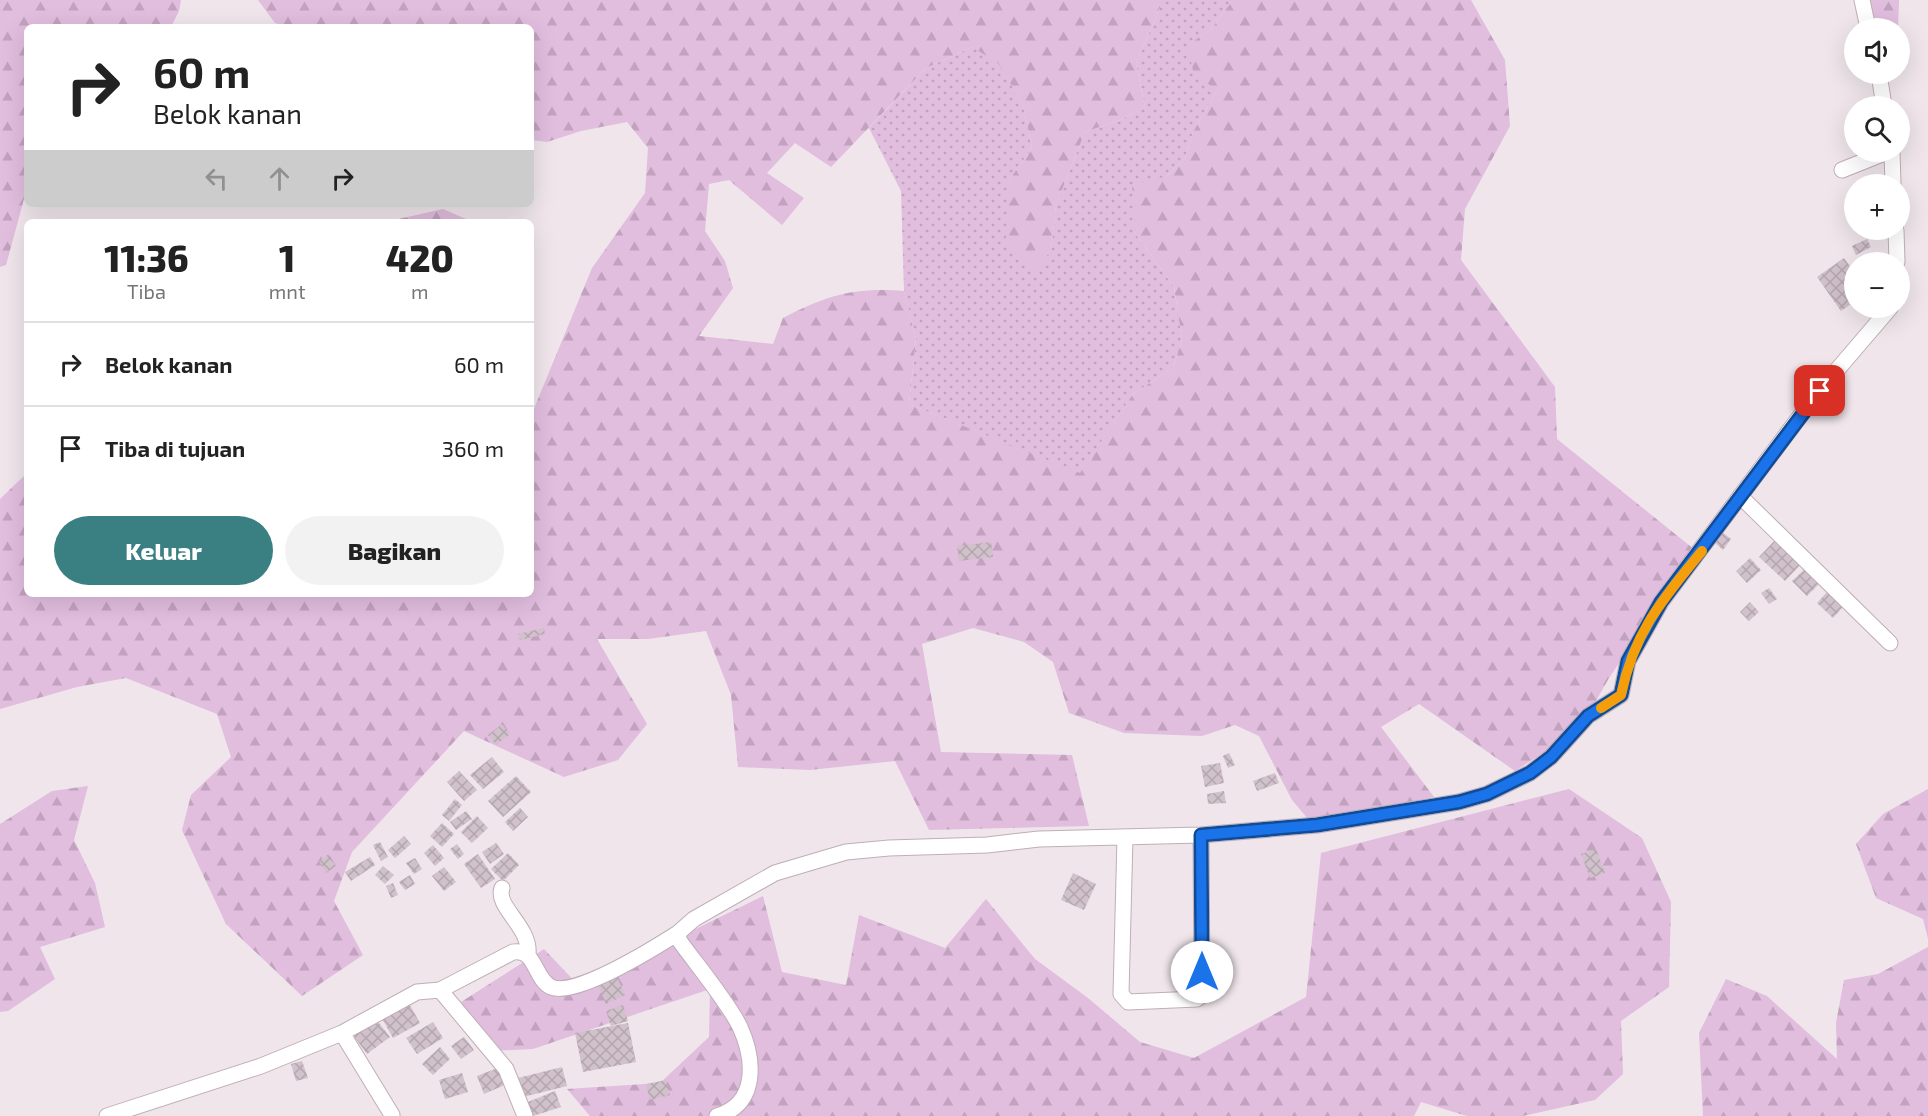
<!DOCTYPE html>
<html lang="id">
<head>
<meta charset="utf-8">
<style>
	:root { --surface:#fff; --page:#f2f2f2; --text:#222; --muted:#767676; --line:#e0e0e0; --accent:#3a8083 }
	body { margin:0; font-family:"Exo 2",sans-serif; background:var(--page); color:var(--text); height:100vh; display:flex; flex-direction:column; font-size:22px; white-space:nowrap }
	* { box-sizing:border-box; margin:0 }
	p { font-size:20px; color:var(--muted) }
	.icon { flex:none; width:33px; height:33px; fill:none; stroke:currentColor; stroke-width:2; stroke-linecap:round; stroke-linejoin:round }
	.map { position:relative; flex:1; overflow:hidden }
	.side { position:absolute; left:24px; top:219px; width:510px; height:378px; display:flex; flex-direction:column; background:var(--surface); border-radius:9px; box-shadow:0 6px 24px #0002 }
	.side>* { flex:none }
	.top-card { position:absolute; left:24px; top:24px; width:510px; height:183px; border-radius:9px; box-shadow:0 6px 24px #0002; background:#fff; color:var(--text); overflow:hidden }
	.buttons { position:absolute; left:1844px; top:18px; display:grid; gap:12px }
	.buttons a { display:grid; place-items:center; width:66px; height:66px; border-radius:50%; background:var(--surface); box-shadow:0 6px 24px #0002; font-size:30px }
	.pin { position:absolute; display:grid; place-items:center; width:51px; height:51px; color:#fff; margin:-26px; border-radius:12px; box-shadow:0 3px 9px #0006 }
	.me { position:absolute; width:66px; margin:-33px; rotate:0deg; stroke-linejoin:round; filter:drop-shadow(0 0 4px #0008) }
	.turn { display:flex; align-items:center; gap:21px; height:126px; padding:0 30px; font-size:27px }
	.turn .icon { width:78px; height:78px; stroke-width:2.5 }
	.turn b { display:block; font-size:42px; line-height:51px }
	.lanes { display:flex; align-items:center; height:57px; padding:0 30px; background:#0003; justify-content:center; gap:30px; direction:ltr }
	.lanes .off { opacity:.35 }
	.eta { display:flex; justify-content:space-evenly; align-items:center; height:102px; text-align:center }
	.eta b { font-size:36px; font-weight:800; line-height:42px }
	.primary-button { display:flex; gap:12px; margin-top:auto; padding:12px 30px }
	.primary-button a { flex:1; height:69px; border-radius:36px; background:var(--accent); color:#fff; font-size:24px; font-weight:800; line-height:69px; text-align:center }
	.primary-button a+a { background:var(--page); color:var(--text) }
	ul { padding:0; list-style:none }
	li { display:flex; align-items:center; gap:18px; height:84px; padding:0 30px; border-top:2px solid var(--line) }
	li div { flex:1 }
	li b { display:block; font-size:22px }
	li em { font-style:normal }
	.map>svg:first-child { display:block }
	.green { fill:url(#green-dots) }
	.forest { fill:url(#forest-firs) }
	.building { fill:url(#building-cross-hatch) }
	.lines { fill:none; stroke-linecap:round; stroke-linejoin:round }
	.minor-casing { stroke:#bfaeb7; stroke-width:17 }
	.minor { stroke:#fff; stroke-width:15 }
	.route-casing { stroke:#114b97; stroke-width:15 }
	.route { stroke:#1a73e8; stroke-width:10 }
	.slow { stroke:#f59e0b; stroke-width:10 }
</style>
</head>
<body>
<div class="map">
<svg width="1928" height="1116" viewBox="0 0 1928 1116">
	<defs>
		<pattern id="green-dots" width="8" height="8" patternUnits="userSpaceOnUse" patternTransform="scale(1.5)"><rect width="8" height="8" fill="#e1bdde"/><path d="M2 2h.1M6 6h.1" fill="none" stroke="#c2a2bf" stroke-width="1.8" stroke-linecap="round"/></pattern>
		<pattern id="forest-firs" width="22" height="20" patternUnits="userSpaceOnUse" patternTransform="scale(1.5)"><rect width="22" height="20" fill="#e1bdde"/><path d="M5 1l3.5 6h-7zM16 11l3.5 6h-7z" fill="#c2a2bf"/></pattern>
		<pattern id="building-cross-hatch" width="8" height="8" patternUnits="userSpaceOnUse" patternTransform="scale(1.5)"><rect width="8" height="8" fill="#d0c1ca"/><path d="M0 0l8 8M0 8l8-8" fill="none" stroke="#b4a6ae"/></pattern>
	</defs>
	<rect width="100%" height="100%" fill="#efe5eb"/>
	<path class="green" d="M1160,0H1233L1212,28L1188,46L1217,90L1193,132L1185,158L1167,176L1135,233L1174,287L1182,340L1173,368L1133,394L1080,474L909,404L916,339L904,291L901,191L869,128L926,68L972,47L998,62L1023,105L1032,148L1009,180L1051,250L1056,205L1085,132L1120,120L1145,107L1136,63L1160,8Z"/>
	<path class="forest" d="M0,0H181L179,11L171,27H27V188L6,265L0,267Z
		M258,0H1160V8L1136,63L1145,107L1120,120L1085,132L1056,205L1051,250L1035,273L1006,242L1009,180L1032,148L1023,105L998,63L972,47L926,68L831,167L795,143L767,173L804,198L782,225L729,180L709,184L705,231L725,261L733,288L699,336L773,344L783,318C827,295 855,287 904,291L916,339L909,404L1080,473L1133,394L1173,368L1182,340L1174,287L1135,233L1132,185L1167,176L1185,158L1193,132L1217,90L1194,74L1187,46L1212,28L1233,0H1471L1505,60L1510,126L1465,209L1461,260L1555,387L1557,439L1695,550L1609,678L1580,729L1515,771L1419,704L1381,727L1434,797L1386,806L1314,826L1292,800L1259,736L1235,725L1202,736L1124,733L1069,713L1053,662L1024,642L973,628L922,644L941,752L1072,755L1089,826L929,830L895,761L810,770L738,767L731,695L706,631L648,639H597L647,724L618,760L564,777L464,731L352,852L334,901L363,955L302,996L226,924L182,830L191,795L231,757L217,714L126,678L77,687L0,709V499L27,473V594H531V408L533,411L592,268L645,193L648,148L627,122L581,131L547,142L531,140V27H289L275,23Z
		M1855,0H1899L1898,28C1875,28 1868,18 1855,0Z
		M443,209L473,222H385Z
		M88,786L74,840L95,883L105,927L40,947L55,979L8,1011L0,1012V824L52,791Z
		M1569,789L1642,838L1671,902L1669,987L1621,1021L1623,1074L1595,1100L1523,1116H1467L1421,1102L1414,1116H590L567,1089L660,1083L709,1037L710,989L533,1049L489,1051L461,1002L544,949L579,986L763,896L782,972L846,985L859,915L945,948L986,899L1035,959L1088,998L1140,1042L1194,1058L1306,997L1321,853Z
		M1928,789V939L1923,919L1876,898L1856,844L1883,814Z
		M1928,947V1116H1703L1699,1033L1726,979L1767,996L1837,1059L1836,1023L1844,980L1878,974Z"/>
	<path class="building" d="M1867,239L1871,247L1856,255L1852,246Z
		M1844,258L1854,272V302L1841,311L1817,277Z
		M1722,532L1731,539L1723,550L1714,542Z
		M1777,538L1803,562L1785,581L1759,557Z
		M991,542L993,557L959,561L957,546Z
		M1750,558L1761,570L1747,583L1736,571Z
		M1806,568L1820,583L1807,596L1792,581Z
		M1769,588L1777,599L1769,604L1761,593Z
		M1827,592L1843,607L1833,618L1817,603Z
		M1750,602L1759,612L1749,621L1740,612Z
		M544,628L545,634L520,640L518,634Z
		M502,724L510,734L496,745L488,735Z
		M1229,753L1235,765L1228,768L1223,756Z
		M492,757L504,772L483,789L470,775Z
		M1220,763L1224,783L1205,787L1201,766Z
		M459,771L477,790L464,801L447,782Z
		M1275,773L1279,783L1257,791L1253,781Z
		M516,776L531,792L503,817L488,801Z
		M1224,791L1226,803L1208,804L1207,794Z
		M455,799L462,805L449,821L442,815Z
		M520,808L528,817L513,831L505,822Z
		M466,811L472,819L456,830L450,822Z
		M477,816L488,828L472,843L461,832Z
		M442,823L454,834L442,847L430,836Z
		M404,836L411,844L395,858L388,850Z
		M380,842L388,857L381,861L373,845Z
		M496,843L504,854L490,864L482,852Z
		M457,844L464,854L458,859L450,849Z
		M433,845L444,858L435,866L424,853Z
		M1596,849L1605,873L1590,878L1581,854Z
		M508,853L519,865L503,881L491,869Z
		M329,854L336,866L326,873L319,861Z
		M478,854L495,879L481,888L464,864Z
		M370,857L375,865L351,881L345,872Z
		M415,858L422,869L414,874L406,863Z
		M383,866L394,875L385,884L375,875Z
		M444,867L456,882L444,891L432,876Z
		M1073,873L1096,884L1084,910L1061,900Z
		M410,875L415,884L405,890L399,882Z
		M393,883L398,895L391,898L386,886Z
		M617,977L625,995L606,1004L598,985Z
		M407,1000L420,1023L393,1038L380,1015Z
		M623,1005L628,1021L611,1026L606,1011Z
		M375,1018L390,1037L367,1054L353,1035Z
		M433,1022L443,1038L417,1054L406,1038Z
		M628,1023L636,1062L583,1072L575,1033Z
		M464,1037L474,1050L461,1059L451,1046Z
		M440,1047L450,1059L433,1075L422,1064Z
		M302,1061L308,1078L296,1081L291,1064Z
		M500,1067L507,1084L484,1094L477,1076Z
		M562,1067L567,1086L523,1097L518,1078Z
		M462,1073L468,1092L445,1099L439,1080Z
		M666,1080L670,1095L650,1100L646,1084Z
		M555,1091L561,1107L533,1116L528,1102Z"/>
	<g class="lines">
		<g class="minor-casing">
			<path id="minor" d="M1862,0L1868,28
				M1879,74L1884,106
				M1892,152L1893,184
				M1842,170L1887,152
				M1896,230L1897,262
				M1740,496L1890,643
				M1125,837L1121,994L1128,1002L1197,999L1202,995L1201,835
				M502,888C495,907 531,927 528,954
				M440,990L506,1069L525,1116
				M342,1033L392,1115
				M107,1116L261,1066L342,1033L417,992L440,990L513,952C536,948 534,979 551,987C575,998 656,947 678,933
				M717,1116C758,1104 755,1060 740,1027C728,1002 696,964 679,940L678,933L694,919L775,873L846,852L889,848L987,845L1039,839L1201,835L1317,825L1459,802L1487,794L1530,773L1551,757L1588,716L1621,695L1628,661L1661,602L1819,391L1890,308"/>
		</g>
		<use href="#minor" class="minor"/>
	</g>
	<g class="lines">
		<g class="route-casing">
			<path id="route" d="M1202,972L1201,835L1317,825L1459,802L1487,794L1530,773L1551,757L1588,716L1621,695L1628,661L1661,602L1820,391"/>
		</g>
		<use href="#route" class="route"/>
		<path class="slow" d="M1601,708L1621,695C1634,632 1662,600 1702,551"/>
	</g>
</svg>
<div class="buttons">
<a><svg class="icon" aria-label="sound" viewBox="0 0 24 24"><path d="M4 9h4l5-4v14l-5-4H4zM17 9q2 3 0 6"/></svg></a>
<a><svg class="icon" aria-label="search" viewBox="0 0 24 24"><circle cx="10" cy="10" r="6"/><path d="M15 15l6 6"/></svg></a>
<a>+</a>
<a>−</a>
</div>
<div class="pin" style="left:1820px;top:391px;background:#d93025"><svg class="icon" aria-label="arrive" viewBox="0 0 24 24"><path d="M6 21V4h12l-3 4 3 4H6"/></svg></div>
<svg class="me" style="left:1202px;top:972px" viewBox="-20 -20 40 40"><circle r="19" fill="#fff"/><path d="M0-13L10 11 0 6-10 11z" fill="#1a73e8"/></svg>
<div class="top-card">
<div class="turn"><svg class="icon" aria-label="right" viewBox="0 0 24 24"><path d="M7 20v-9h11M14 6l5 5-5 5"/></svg><div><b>60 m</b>Belok kanan</div></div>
<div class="lanes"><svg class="icon off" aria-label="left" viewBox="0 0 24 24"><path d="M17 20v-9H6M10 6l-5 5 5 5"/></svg><svg class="icon off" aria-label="ahead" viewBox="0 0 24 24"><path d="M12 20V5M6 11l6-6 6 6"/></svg><svg class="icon" aria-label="right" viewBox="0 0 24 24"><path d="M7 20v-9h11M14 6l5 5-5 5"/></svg></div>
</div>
<section class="side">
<div class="eta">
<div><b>11:36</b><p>Tiba</p></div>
<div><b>1</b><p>mnt</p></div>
<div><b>420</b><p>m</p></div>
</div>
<ul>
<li><svg class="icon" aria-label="right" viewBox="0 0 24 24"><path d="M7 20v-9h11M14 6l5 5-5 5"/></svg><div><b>Belok kanan</b></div><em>60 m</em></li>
<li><svg class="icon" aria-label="arrive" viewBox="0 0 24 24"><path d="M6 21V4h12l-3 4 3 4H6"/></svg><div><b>Tiba di tujuan</b></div><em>360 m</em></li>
</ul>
<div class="primary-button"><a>Keluar</a><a>Bagikan</a></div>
</section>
</div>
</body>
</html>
